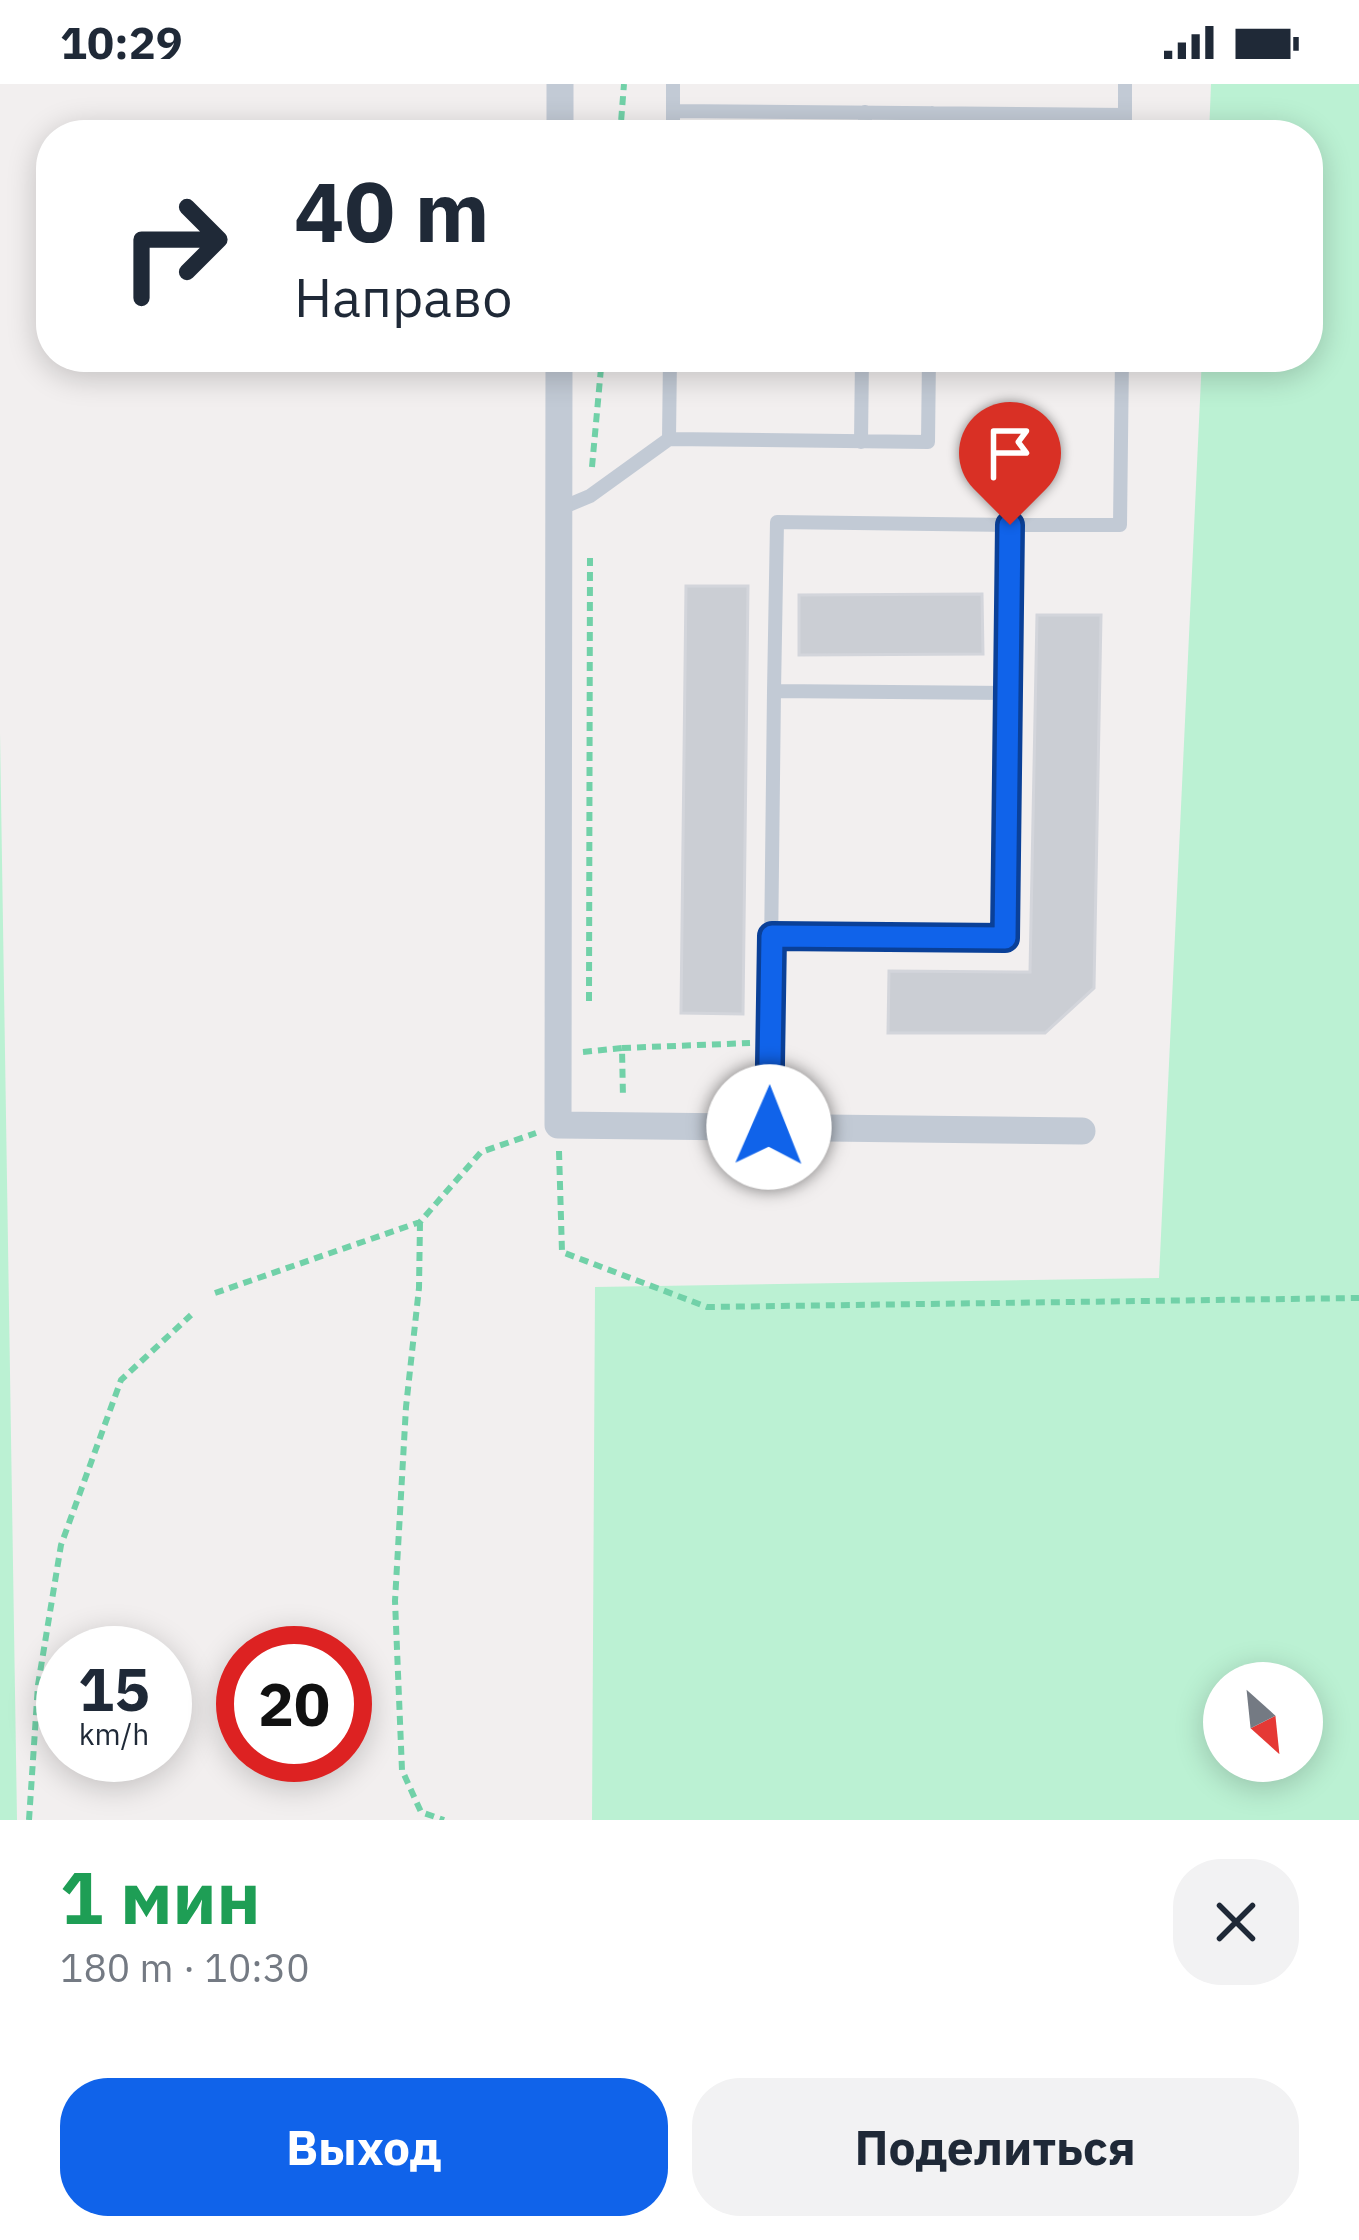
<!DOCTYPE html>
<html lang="ru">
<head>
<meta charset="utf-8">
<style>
	:root { --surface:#fff; --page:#f2f2f3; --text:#1f2937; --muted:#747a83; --accent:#1063ea }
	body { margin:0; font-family:"IBM Plex Sans",sans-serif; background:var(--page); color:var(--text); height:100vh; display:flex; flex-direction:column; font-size:45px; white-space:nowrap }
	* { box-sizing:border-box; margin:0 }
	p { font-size:39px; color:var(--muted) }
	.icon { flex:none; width:66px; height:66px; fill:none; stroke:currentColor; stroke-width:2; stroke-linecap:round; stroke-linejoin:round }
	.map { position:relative; height:1736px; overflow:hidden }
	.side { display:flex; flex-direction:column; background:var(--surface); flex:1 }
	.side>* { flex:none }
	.guide { position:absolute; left:36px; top:36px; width:1287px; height:252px; border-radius:48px; box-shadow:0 6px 30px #0003; background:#fff; color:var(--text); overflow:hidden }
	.needle { width:78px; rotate:153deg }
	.controls { position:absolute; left:1203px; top:1578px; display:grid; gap:24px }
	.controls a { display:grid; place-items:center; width:120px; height:120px; border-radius:50%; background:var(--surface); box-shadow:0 6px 30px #0003; font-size:60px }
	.speed { position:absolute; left:36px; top:1542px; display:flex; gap:24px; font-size:60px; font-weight:700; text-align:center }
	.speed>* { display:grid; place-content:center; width:156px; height:156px; border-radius:50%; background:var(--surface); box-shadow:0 6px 30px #0003; line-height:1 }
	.speed small { font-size:30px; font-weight:400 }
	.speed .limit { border:18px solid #d22; background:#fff; color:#111 }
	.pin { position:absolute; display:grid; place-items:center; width:102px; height:102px; color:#fff; margin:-123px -51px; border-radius:50% 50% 50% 0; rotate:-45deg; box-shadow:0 0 12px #0007 }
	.pin .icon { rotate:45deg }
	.me { position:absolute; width:132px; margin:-66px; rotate:1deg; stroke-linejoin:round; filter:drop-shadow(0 0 9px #0008) }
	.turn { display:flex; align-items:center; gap:42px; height:252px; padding:0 60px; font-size:54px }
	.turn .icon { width:156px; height:156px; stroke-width:2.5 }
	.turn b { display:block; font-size:84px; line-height:102px }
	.round { display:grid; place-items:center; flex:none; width:126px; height:126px; border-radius:48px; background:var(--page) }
	.summary { display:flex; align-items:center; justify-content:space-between; height:204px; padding:0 60px }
	h1 { font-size:72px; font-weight:700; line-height:90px; color:#1e9e55 }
	.cta { display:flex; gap:24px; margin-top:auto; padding:24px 60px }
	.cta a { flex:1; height:138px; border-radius:48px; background:var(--accent); color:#fff; font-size:48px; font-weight:700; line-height:138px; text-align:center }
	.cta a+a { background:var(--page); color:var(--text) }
	.status { display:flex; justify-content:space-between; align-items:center; height:84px; padding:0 60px; background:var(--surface); direction:ltr }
	.status svg { height:33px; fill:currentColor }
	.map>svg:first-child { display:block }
	.green { fill:#bbf1d3; fill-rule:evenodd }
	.building { fill:#cbced4; stroke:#d3d5db; stroke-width:3 }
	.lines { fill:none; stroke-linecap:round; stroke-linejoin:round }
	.path { stroke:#71d1a8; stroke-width:6; stroke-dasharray:9 6; stroke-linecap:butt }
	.lane { stroke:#c2cad5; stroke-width:14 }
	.street { stroke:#c2cad5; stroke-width:27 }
	.route-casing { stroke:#0a4098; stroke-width:30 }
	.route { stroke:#1063ea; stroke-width:21 }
</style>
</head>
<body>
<div class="status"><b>10:29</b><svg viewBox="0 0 49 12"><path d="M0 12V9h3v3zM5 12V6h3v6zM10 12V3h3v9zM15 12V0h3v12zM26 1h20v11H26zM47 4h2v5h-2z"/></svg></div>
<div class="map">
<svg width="1359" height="1736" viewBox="0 0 1359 1736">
	<rect width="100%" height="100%" fill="#f2efef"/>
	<path class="green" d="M1211,0H1359V1736H592L595,1203L1159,1194L1202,273H1308V51H1209ZM1224,1599H1302V1677H1224Z
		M0,649L17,1736H0Z"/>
	<path class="building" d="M686,502H748L743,930L681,929Z
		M982,510L983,570L799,571V511Z
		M1037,531H1101L1094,904L1045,949H888L889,887L1030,888Z"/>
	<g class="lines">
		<path class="path" d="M620,51L624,0
			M592,383L602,273
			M589,917L590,474
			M622,964L750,959
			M583,968L622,964L623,1014
			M559,1067L562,1168L707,1223L1359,1214
			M420,1138L419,1204L406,1323L395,1517L402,1686L421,1728L444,1736
			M215,1209L420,1138L481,1068L536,1049
			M29,1736L38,1601L61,1461L121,1296L191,1231"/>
		<path class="lane" d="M673,27V0
			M1125,31V0
			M673,51V27L1125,31V51
			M865,51V28
			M932,51V29
			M669,355L670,273
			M861,358L862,273
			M559,425L590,412L669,355L928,358L929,273
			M774,607L777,438L1010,441
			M1008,609L1010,441H1120L1122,273
			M769,1043L774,607L1008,609L1005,854L771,852"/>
		<path class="street" d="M560,51V0
			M559,273L558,1041L1082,1047"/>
	</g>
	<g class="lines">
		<g class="route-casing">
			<path id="route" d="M769,1043L772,852L1005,854L1010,441"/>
		</g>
		<use href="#route" class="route"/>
	</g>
</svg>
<div class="controls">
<a><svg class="needle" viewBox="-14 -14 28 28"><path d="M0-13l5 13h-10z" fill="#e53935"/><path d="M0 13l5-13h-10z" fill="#747a83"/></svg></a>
</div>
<div class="speed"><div>15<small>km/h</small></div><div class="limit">20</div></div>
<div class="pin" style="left:1010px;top:441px;background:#d93025"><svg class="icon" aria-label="arrive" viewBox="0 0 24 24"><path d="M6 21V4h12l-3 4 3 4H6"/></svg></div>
<svg class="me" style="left:769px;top:1043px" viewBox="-20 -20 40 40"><circle r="19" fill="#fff"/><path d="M0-13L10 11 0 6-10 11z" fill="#1063ea"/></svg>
<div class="guide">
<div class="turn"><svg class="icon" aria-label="right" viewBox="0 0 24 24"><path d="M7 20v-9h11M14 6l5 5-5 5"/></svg><div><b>40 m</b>Направо</div></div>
</div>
</div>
<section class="side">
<div class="summary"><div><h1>1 мин</h1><p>180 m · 10:30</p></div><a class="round"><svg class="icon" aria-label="close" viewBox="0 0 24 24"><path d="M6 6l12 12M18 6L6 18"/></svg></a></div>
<div class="cta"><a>Выход</a><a>Поделиться</a></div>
</section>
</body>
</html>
